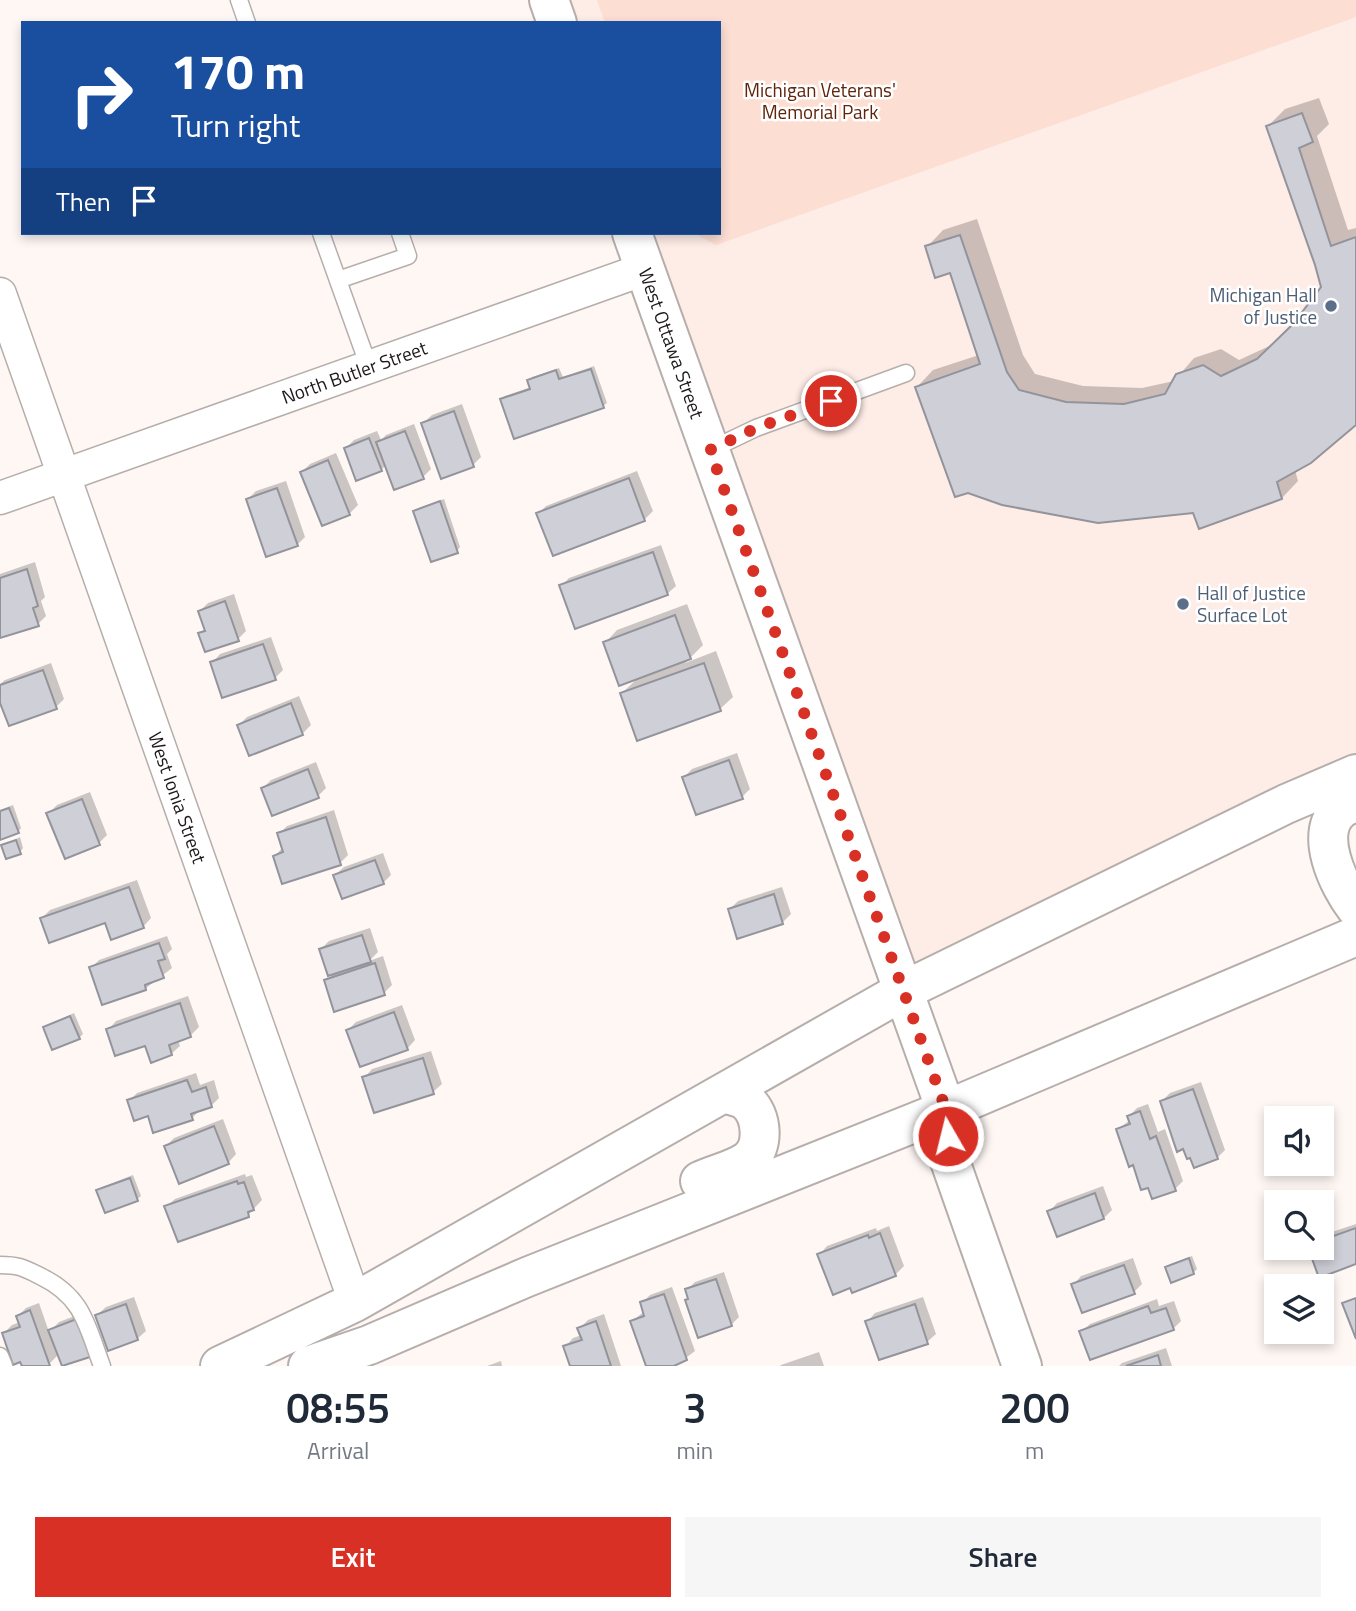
<!DOCTYPE html>
<html lang="en">
<head>
<meta charset="utf-8">
<style>
	:root { --surface:#fff; --page:#f6f6f7; --text:#1f2937; --muted:#747a83; --accent:#d93025 }
	body { margin:0; font-family:"Titillium Web",sans-serif; background:var(--page); color:var(--text); height:100vh; display:flex; flex-direction:column; font-size:26px; white-space:nowrap }
	* { box-sizing:border-box; margin:0 }
	p { font-size:23px; color:var(--muted) }
	.icon { flex:none; width:38px; height:38px; fill:none; stroke:currentColor; stroke-width:2; stroke-linecap:round; stroke-linejoin:round }
	.map { position:relative; height:1366px; overflow:hidden }
	.panel { display:flex; flex-direction:column; background:var(--surface); flex:1 }
	.panel>* { flex:none }
	.guide { position:absolute; left:21px; top:21px; width:700px; height:214px; border-radius:0px; box-shadow:0 4px 10px #0003; background:#1a4fa0; color:#fff; overflow:hidden }
	.fabs { position:absolute; left:1264px; top:1106px; display:grid; gap:14px }
	.fabs a { display:grid; place-items:center; width:70px; height:70px; border-radius:0px; background:var(--surface); box-shadow:0 4px 10px #0003; font-size:35px }
	.pin { position:absolute; display:grid; place-items:center; width:60px; height:60px; color:#fff; margin:-30px; border:4px solid #fff; border-radius:50%; box-shadow:0 2px 7px #0007 }
	.me { position:absolute; width:77px; margin:-38px; rotate:352deg; stroke-linejoin:round; filter:drop-shadow(0 0 5px #0008) }
	.turn { display:flex; align-items:center; gap:24px; height:147px; padding:0 35px; font-size:32px }
	.turn .icon { width:91px; height:91px; stroke-width:2.5 }
	.turn b { display:block; font-size:49px; line-height:60px }
	.then { display:flex; align-items:center; height:66px; padding:0 35px; background:#0003; gap:14px; font-size:26px }
	.eta { display:flex; justify-content:space-evenly; align-items:center; height:119px; text-align:center }
	.eta b { font-size:42px; font-weight:600; line-height:49px }
	.button { display:flex; gap:14px; margin-top:auto; padding:14px 35px }
	.button a { flex:1; height:80px; border-radius:0px; background:var(--accent); color:#fff; font-size:28px; font-weight:600; line-height:80px; text-align:center }
	.button a+a { background:var(--page); color:var(--text) }
	.map>svg:first-child { display:block }
	.built { fill:#feece6 }
	.green { fill:#fdded3 }
	.shadow { fill:#0003 }
	.building { fill:#cecfd7; stroke:#93939b; stroke-width:2 }
	.lines { fill:none; stroke-linecap:round; stroke-linejoin:round }
	.lane-casing { stroke:#b6aeab; stroke-width:19 }
	.street-casing { stroke:#b6aeab; stroke-width:35 }
	.secondary-casing { stroke:#b6aeab; stroke-width:42 }
	.primary-casing { stroke:#b6aeab; stroke-width:42 }
	.lane { stroke:#fff; stroke-width:16 }
	.street { stroke:#fff; stroke-width:32 }
	.secondary { stroke:#fff; stroke-width:38 }
	.primary { stroke:#fff; stroke-width:38 }
	.route { stroke:#d93025; stroke-width:12; stroke-dasharray:0 21.6 }
	.service-dot { fill:#5c6f8a; stroke:#fff; stroke-width:2.5 }
	.labels { text-anchor:middle; stroke-width:5; stroke-linejoin:round; paint-order:stroke }
	.park-label { font-size:19px; fill:#60240b; stroke:#fff }
	.service-label { font-size:19px; fill:#4e5e75; stroke:#fff; text-anchor:end }
	.street-label { font-size:19px; fill:#1c1918; stroke:#fff }
</style>
</head>
<body>
<div class="map">
<svg width="1356" height="1366" viewBox="0 0 1356 1366">
	<rect width="100%" height="100%" fill="#fef7f4"/>
	<path class="built" d="M549,0H1356V783L903,991L632,233H719V23H557Z"/>
	<path class="green" d="M597,0H1356V17L716,245L693,233H719V23H605Z"/>
	<path class="shadow" d="M1319,98L1329,124L1317,136L1348,230L1356,228V423L1295,470L1298,481L1282,498L1194,511L917,387L933,370L979,355L951,270L927,247L943,230L977,219L1023,355L1035,374L1083,386L1142,388L1174,381L1194,358L1221,349L1239,360L1276,343L1297,323L1323,288L1268,126L1285,109Z
		M594,366L607,403L603,406L502,399L505,396L531,387L529,381L532,377L559,368L563,377Z
		M462,404L481,457L473,465L423,423L432,415Z
		M414,424L431,469L423,477L386,465L381,470L346,448L354,440L377,431L381,440L386,435Z
		M336,453L358,505L350,513L323,524L302,472L310,464Z
		M637,471L653,511L644,520L538,514L546,506Z
		M286,481L305,537L297,545L248,499L256,491Z
		M444,499L460,547L457,551L415,511L419,508Z
		M661,545L676,586L667,594L561,586L569,578Z
		M35,562L45,597L41,601L46,616L38,624L0,636V574Z
		M234,594L246,631L238,639L200,633L206,628L200,611L208,603Z
		M687,604L703,645L685,663L716,651L733,697L720,709L622,693L639,677L605,643L617,630Z
		M271,637L283,670L275,678L212,663L220,654Z
		M51,663L64,699L56,707L0,698V684L5,680Z
		M299,696L311,725L302,734L239,725L247,717Z
		M737,753L750,789L742,797L684,777L692,769Z
		M316,762L326,788L318,796L263,788L271,780Z
		M90,792L107,835L99,843L49,813L57,805Z
		M13,805L21,828L18,832L0,838V810Z
		M334,810L348,855L340,863L275,856L283,847L279,834L287,826Z
		M20,837L23,848L20,852L3,846Z
		M383,853L391,875L383,883L335,875L344,867Z
		M137,880L151,918L143,927L106,921L42,918L50,910Z
		M782,887L791,914L783,922L738,937L730,909L738,901Z
		M370,928L378,952L369,961L383,956L392,985L384,993L326,981L335,972L321,949L329,941Z
		M167,936L172,949L167,954L172,968L146,988L91,968L99,960Z
		M188,996L199,1027L191,1035L178,1040L180,1046L171,1054L108,1030L116,1021Z
		M402,1005L415,1040L407,1049L348,1030L356,1022Z
		M74,1013L83,1034L79,1038L45,1027Z
		M431,1051L442,1084L433,1092L375,1111L364,1078L372,1069Z
		M196,1073L200,1085L214,1080L219,1098L211,1106L201,1109L192,1118L149,1114L129,1101L137,1093Z
		M1201,1082L1225,1150L1217,1158L1162,1101L1170,1093Z
		M1148,1104L1158,1132L1165,1129L1183,1181L1175,1189L1118,1129L1130,1120L1129,1116L1137,1108Z
		M223,1119L236,1154L228,1163L166,1146L174,1138Z
		M245,1174L246,1177L252,1175L262,1200L248,1215L166,1207L175,1199Z
		M133,1175L141,1196L137,1199L98,1191L102,1187Z
		M1103,1186L1112,1210L1104,1218L1049,1212L1057,1203Z
		M1356,1224V1262L1312,1253L1317,1248H1321V1245L1325,1243L1324,1241L1332,1232Z
		M889,1226L904,1266L895,1275L819,1255L827,1246L876,1228L877,1231Z
		M1192,1256L1197,1269L1193,1273L1167,1267L1170,1264Z
		M1133,1258L1142,1284L1134,1292L1073,1285L1081,1276Z
		M724,1272L739,1317L731,1325L687,1290L695,1282Z
		M672,1287L695,1351L675,1366H647L632,1321L645,1311L642,1303L650,1295Z
		M134,1297L146,1331L137,1339L97,1315L106,1307Z
		M923,1297L936,1334L927,1342L880,1358L867,1322L875,1313Z
		M1157,1299L1159,1306L1174,1301L1181,1321L1173,1329L1081,1332L1090,1324Z
		M39,1303L49,1332L59,1322L88,1311L59,1354L49,1364L23,1366L4,1333L12,1325L20,1322L18,1316L26,1308Z
		M604,1314L621,1366H572L565,1347L573,1338L582,1335L580,1328L588,1320Z
		M1166,1348L1172,1366H1119L1122,1363Z
		M819,1352L824,1366H780L781,1365Z
		M501,1361L502,1366H487Z"/>
	<path class="building" d="M1302,113L1313,142L1299,148L1331,246L1356,237V425L1311,463L1277,482L1282,499L1199,529L1193,513L1098,523L1002,505L968,493L955,497L915,387L980,364L950,273L935,278L925,246L960,235L1007,372L1019,390L1066,402L1124,404L1165,394L1176,374L1203,365L1221,376L1257,359L1293,324L1321,287L1315,265L1266,126Z
		M591,369L604,408L514,439L500,399L530,389L527,380L556,370L559,379Z
		M454,411L474,467L441,479L421,423Z
		M405,431L424,479L394,490L376,442Z
		M369,438L382,471L356,481L344,448Z
		M328,460L350,515L322,526L300,472Z
		M629,478L645,521L553,556L536,513Z
		M277,488L298,546L266,557L246,499Z
		M440,501L458,553L431,562L413,511Z
		M653,552L668,595L575,629L559,585Z
		M27,569L38,606L33,608L39,626L0,638V578Z
		M225,601L239,641L205,652L198,633L205,631L198,611Z
		M675,615L691,659L619,686L603,642Z
		M263,644L276,680L222,698L210,662Z
		M704,663L721,711L637,741L620,693Z
		M43,670L57,709L9,726L0,703V685Z
		M291,703L303,735L249,756L237,725Z
		M729,760L743,799L696,815L682,777Z
		M308,769L319,798L272,816L261,788Z
		M82,799L100,845L65,859L46,813Z
		M9,808L19,833L0,840V811Z
		M326,817L341,865L282,884L273,856L283,852L277,833Z
		M16,840L21,854L6,859L1,845Z
		M375,860L384,884L342,899L333,875Z
		M129,887L144,928L111,940L105,923L49,943L40,918Z
		M774,894L783,924L737,939L728,909Z
		M362,935L371,962L328,976L319,949Z
		M159,943L165,959L158,961L164,978L145,985L146,990L102,1005L89,967Z
		M375,963L385,995L334,1012L324,980Z
		M180,1003L191,1037L169,1045L172,1055L151,1063L145,1046L115,1056L106,1029Z
		M394,1012L408,1050L360,1067L346,1030Z
		M70,1016L80,1039L52,1050L43,1027Z
		M423,1058L434,1094L374,1113L362,1077Z
		M187,1080L192,1092L206,1087L212,1107L191,1114L193,1120L153,1133L148,1116L134,1121L127,1100Z
		M1193,1089L1218,1159L1194,1168L1190,1158L1187,1159L1183,1149L1177,1152L1160,1101Z
		M1140,1111L1150,1139L1156,1136L1176,1191L1152,1199L1148,1188L1141,1190L1133,1165L1129,1167L1116,1129L1130,1124L1127,1116Z
		M214,1126L229,1164L179,1184L164,1146Z
		M130,1178L138,1201L105,1213L96,1190Z
		M237,1181L238,1184L244,1182L254,1210L248,1212L249,1217L178,1242L164,1206Z
		M1095,1193L1104,1219L1057,1237L1047,1211Z
		M1356,1228V1264L1319,1278L1310,1253L1325,1247L1322,1240Z
		M880,1233L896,1276L852,1293L850,1288L833,1295L817,1254L868,1235L869,1238Z
		M1189,1258L1194,1274L1171,1283L1165,1267Z
		M1124,1265L1135,1294L1082,1313L1071,1284Z
		M716,1279L732,1326L698,1338L685,1300L688,1299L685,1289Z
		M664,1294L687,1360L674,1366H646L630,1321L644,1316L640,1302Z
		M1356,1298V1339L1342,1303Z
		M126,1304L138,1340L108,1351L95,1315Z
		M915,1304L928,1344L879,1360L865,1321Z
		M1148,1306L1151,1313L1166,1308L1174,1330L1090,1360L1079,1331Z
		M30,1310L50,1366H22L20,1362L13,1365L2,1333L20,1327L16,1316Z
		M79,1318L93,1356L62,1366L48,1330Z
		M596,1321L611,1366H570L563,1346L582,1340L577,1328Z
		M1158,1355L1161,1366H1126Z"/>
	<g class="lines">
		<g class="lane-casing">
			<path id="lane" d="M239,0L247,23
				M321,233L369,367
				M338,280L408,256L400,233
				M710,450L756,428L906,373
				M0,1265C20,1265 24,1268 42,1277C83,1297 87,1326 102,1366
				M0,1356L4,1366"/>
		</g>
		<g class="street-casing">
			<g id="street">
				<path id="s1" d="M0,294L355,1302"/>
				<path id="s2" d="M0,498L645,269"/>
			</g>
		</g>
		<g class="secondary-casing">
			<g id="secondary">
				<path d="M549,0L557,23"/>
				<path id="s3" d="M632,233L946,1110L950,1161L1022,1366"/>
			</g>
		</g>
		<g class="primary-casing">
			<path id="primary" d="M1356,802C1352,804 1345,806 1341,809C1312,832 1339,886 1356,908
				M700,1181C715,1174 734,1170 747,1161C765,1149 763,1115 746,1101C741,1097 731,1096 725,1093
				M220,1366L355,1302L903,991L1286,804L1356,774
				M308,1366L369,1345L527,1277L946,1110L1356,936"/>
		</g>
		<use href="#lane" class="lane"/>
		<use href="#street" class="street"/>
		<use href="#secondary" class="secondary"/>
		<use href="#primary" class="primary"/>
	</g>
	<g class="lines">
		<path class="route" d="M831,401L756,428L710,450L946,1110L948,1136"/>
	</g>
	<g class="service-dot">
		<circle cx="1331" cy="306" r="7"/>
		<circle cx="1183" cy="604" r="7"/>
	</g>
	<g class="labels">
		<g class="park-label">
			<text x="820" y="97">Michigan Veterans'<tspan x="820" dy="22">Memorial Park</tspan></text>
		</g>
		<g class="service-label">
			<text x="1317" y="302">Michigan Hall<tspan x="1317" dy="22">of Justice</tspan></text>
			<text x="1197" y="600" text-anchor="start">Hall of Justice<tspan x="1197" dy="22">Surface Lot</tspan></text>
		</g>
		<g class="street-label">
			<text dy="7" stroke="none"><textPath href="#s3" startOffset="117">West Ottawa Street</textPath></text>
			<text dy="7" stroke="none"><textPath href="#s2" startOffset="376">North Butler Street</textPath></text>
			<text dy="7" stroke="none"><textPath href="#s1" startOffset="534">West Ionia Street</textPath></text>
		</g>
	</g>
</svg>
<div class="fabs">
<a><svg class="icon" aria-label="sound" viewBox="0 0 24 24"><path d="M4 9h4l5-4v14l-5-4H4zM17 9q2 3 0 6"/></svg></a>
<a><svg class="icon" aria-label="search" viewBox="0 0 24 24"><circle cx="10" cy="10" r="6"/><path d="M15 15l6 6"/></svg></a>
<a><svg class="icon" aria-label="layers" viewBox="0 0 24 24"><path d="M12 4l9 5-9 5-9-5zM3 14l9 5 9-5"/></svg></a>
</div>
<div class="pin" style="left:831px;top:401px;background:#d93025"><svg class="icon" aria-label="arrive" viewBox="0 0 24 24"><path d="M6 21V4h12l-3 4 3 4H6"/></svg></div>
<svg class="me" style="left:948px;top:1136px" viewBox="-20 -20 40 40"><circle r="17" fill="#d93025" stroke="#fff" stroke-width="3"/><path d="M0-11L8 9 0 5-8 9z" fill="#fff"/></svg>
<div class="guide">
<div class="turn"><svg class="icon" aria-label="right" viewBox="0 0 24 24"><path d="M7 20v-9h11M14 6l5 5-5 5"/></svg><div><b>170 m</b>Turn right</div></div>
<div class="then">Then<svg class="icon" aria-label="arrive" viewBox="0 0 24 24"><path d="M6 21V4h12l-3 4 3 4H6"/></svg></div>
</div>
</div>
<section class="panel">
<div class="eta">
<div><b>08:55</b><p>Arrival</p></div>
<div><b>3</b><p>min</p></div>
<div><b>200</b><p>m</p></div>
</div>
<div class="button"><a>Exit</a><a>Share</a></div>
</section>
</body>
</html>
